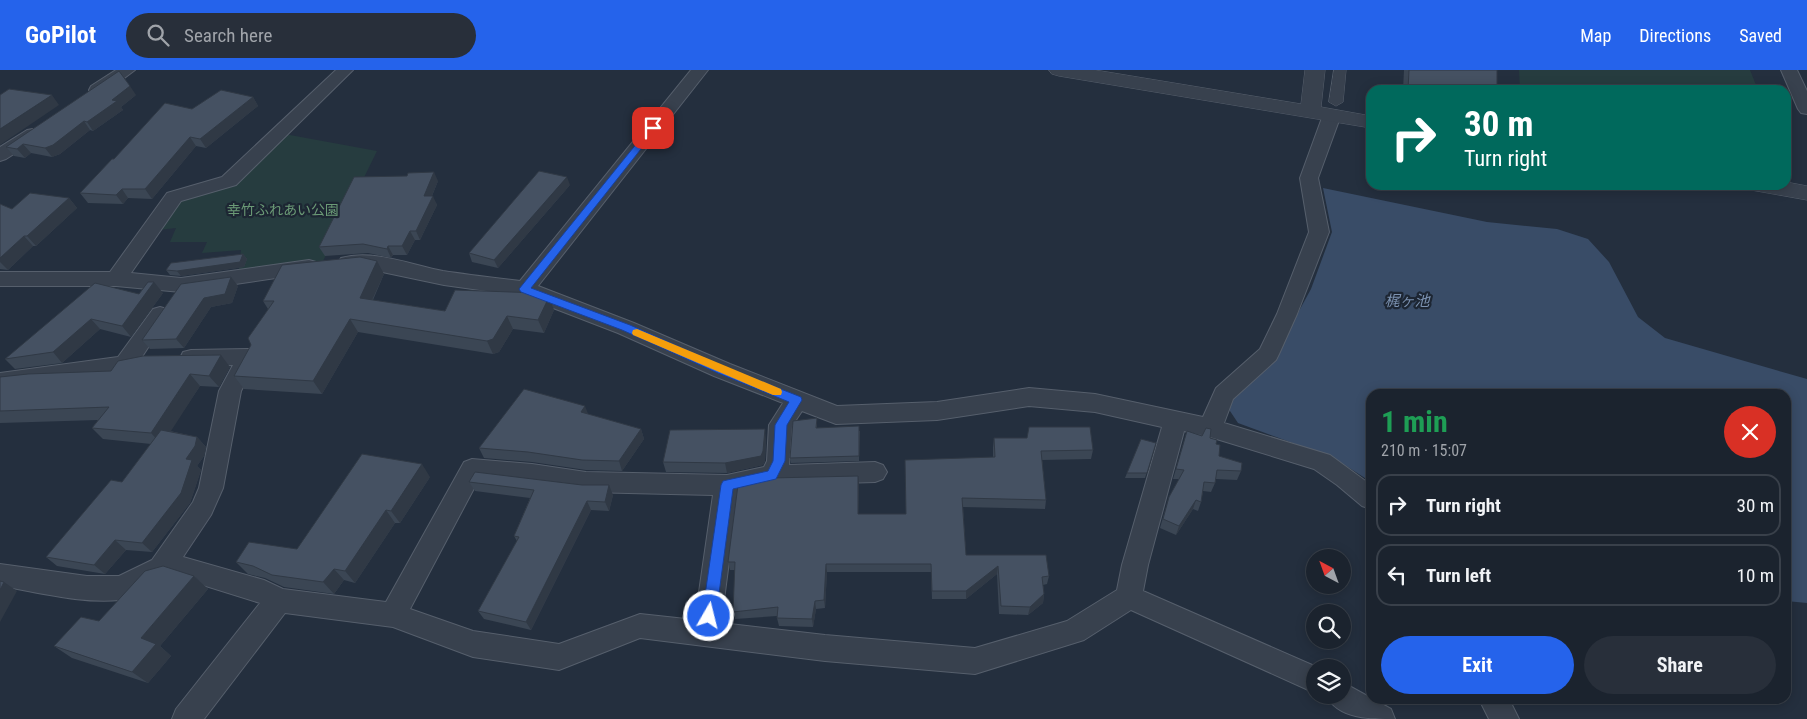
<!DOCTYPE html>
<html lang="en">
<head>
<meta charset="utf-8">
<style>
	:root { --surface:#1b232e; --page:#282f3a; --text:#f1f3f6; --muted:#a0a4aa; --line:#39404a; --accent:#2563eb }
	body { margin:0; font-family:"Roboto Condensed","Noto Sans JP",sans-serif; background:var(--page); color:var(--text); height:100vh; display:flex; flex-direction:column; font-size:19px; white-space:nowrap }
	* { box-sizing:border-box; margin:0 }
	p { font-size:16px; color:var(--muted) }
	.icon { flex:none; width:28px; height:28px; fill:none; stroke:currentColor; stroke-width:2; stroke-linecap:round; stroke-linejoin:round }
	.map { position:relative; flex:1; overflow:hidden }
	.details { position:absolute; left:1366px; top:319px; width:425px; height:315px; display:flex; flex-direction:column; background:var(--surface); border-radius:15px; box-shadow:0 2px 12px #0003,0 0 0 1px var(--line) }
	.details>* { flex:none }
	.banner { position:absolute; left:1366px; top:15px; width:425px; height:105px; border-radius:15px; box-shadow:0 2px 12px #0003,0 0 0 1px var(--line); background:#00695c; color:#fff; overflow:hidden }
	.needle { width:32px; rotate:319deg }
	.controls { position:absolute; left:1306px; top:479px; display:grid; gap:10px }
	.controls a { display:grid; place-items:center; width:45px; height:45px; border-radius:50%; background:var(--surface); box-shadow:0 2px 12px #0003,0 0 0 1px var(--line); font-size:25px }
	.pin { position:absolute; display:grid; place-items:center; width:42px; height:42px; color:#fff; margin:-21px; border-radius:10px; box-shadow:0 2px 8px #0006 }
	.me { position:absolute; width:55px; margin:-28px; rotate:8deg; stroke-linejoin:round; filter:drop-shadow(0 0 4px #0008) }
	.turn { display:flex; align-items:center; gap:18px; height:105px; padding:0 15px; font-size:22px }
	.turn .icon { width:65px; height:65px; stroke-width:2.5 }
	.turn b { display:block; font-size:35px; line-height:42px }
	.round { display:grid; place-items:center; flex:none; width:52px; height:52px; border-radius:26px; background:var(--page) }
	.overview { display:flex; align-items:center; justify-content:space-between; height:85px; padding:0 15px }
	h1 { font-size:30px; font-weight:700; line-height:38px; color:#1e9e55 }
	.cta { display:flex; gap:10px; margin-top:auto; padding:10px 15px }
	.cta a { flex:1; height:58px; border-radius:30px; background:var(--accent); color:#fff; font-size:20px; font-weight:700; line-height:58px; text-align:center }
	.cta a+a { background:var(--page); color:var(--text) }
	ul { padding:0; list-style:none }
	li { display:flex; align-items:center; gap:15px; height:62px; margin:0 10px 8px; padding:0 5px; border:2px solid var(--line); border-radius:15px }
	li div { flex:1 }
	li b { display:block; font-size:19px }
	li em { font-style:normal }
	header { display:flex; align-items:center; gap:30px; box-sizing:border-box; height:70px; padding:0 25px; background:var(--accent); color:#fff }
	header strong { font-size:24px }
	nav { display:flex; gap:28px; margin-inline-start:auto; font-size:18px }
	.search { width:350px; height:45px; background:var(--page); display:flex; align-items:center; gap:12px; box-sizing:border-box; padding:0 18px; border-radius:28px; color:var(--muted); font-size:19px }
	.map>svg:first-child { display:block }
	.green { fill:#263c3f }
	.water { fill:#394c67 }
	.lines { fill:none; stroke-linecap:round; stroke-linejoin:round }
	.pedestrian-casing { stroke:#565f6c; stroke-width:1 }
	.minor-casing { stroke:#565f6c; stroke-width:2 }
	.tertiary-casing { stroke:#565f6c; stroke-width:1 }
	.pedestrian { fill:#38414e; fill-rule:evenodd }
	.minor { fill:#38414e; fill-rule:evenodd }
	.tertiary { fill:#38414e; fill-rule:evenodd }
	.wall { fill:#3b4654 }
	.shaded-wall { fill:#303945 }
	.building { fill:#455162; stroke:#303945 }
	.route { fill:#2563eb; stroke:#184099 }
	.slow { fill:#f59e0b }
	.labels { text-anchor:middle; stroke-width:4.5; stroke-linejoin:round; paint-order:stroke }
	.park-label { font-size:14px; fill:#6b9a76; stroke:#1d2633 }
	.water-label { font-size:15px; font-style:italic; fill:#7c92b1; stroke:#1d2633 }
</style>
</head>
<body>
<header>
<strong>GoPilot</strong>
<div class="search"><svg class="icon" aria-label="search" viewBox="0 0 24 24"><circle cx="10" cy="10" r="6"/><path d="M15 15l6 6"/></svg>Search here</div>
<nav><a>Map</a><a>Directions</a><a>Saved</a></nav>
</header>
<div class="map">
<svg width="1807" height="649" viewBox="0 0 1807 649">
	<rect width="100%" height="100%" fill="#242f3e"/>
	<path class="green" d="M1519,0H1750L1758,20H1520Z
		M279,63L377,81L321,195L238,207L241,180L202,183L207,172H170L176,158L149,161L182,123L229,111Z"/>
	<path class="water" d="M1323,118L1487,152L1557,159L1588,169L1609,192L1638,247L1665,268L1807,309V533L1786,531V324H1371V412L1334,388L1238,353L1228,338L1235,324L1270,294L1311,219L1332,162Z"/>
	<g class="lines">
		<g class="pedestrian-casing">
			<path id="pedestrian" d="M1334,0H1346L1343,32L1336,36L1329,32Z"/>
		</g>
		<g class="minor-casing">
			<path id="minor" d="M116,0H135L103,24H91L89,20L91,16Z
				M336,0H353L236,115L181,131L131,203L181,208L309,190L316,192L319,197L316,202L181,222L116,216H0V202H110L167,123L222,107Z
				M691,0H708L538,216L634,253L730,294L837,336L937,332L1029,318L1095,324L1203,347L1216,318L1260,279L1277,244L1309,162L1300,108L1323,45L1326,41L1332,40L1338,41L1341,45L1318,108L1329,162L1297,244L1279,284L1276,290L1233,329L1224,353L1330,385L1371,415V439L1362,436L1337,415L1314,399L1210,367L1184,361L1148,495L1143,521L1319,598H1315V623L1131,540L1084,570L975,604L825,591L640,568L559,600L473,587L393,557L285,543L204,649H172L176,639L260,533L177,507C156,510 139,527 120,530C81,534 38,522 0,516V494L87,506H119L152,490L193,432L199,418L219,321L233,295L191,296L183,294L180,288L183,282L191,280L248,279L256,281L259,287L241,321L223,418L211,445L183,487L264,510L283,519L386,532L464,392L472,389L532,394L586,402L727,405L764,397L767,391L769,355L783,333L714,306L618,263L522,226L444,215L368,199L348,200L341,198L338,193L341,188C374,179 411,195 443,201C469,205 495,208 520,211ZM1029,336L1095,342L1162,357L1122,495L1117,520L1067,551L975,578L825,565L721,553L738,422L772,415L875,412L883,409L887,402L883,395L875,392L789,395L792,356L802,341L836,354L937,350ZM479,409L532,414L586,422L713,425L695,550L640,544L559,574L473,561L410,539Z
				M1781,0H1797L1807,21V44L1801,43L1798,39Z
				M33,59L39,60L42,64L39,68L6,89L0,91V77L27,60Z
				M160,237L167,239L170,244L134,299L116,304L0,319V303L118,287L153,239Z
				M1342,612L1391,639L1395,649C1370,649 1338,649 1326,625H1342Z
				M1479,629H1509L1519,649H1489Z"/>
		</g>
		<g class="tertiary-casing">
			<path id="tertiary" d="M1049,0H1095L1301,34L1305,0H1325L1321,37L1371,46V58L1059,6L1052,4Z
				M1786,112L1807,116V130L1751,120L1748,115H1786Z"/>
		</g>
		<use href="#pedestrian" class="pedestrian"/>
		<use href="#minor" class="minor"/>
		<use href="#tertiary" class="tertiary"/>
	</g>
	<path class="wall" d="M1404,0H1497V20H1403Z
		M136,25L121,37L123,40L93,61L90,60L60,84L52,87L31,83L25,88L14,86L6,77Z
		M253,27L258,36L206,78L196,76L152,129L128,128L123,134L88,133L80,123L114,89L192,39Z
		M438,111L432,126L437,135L420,170H415L407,185H393L391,188L368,183L325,186L319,177Z
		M570,115L498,198L472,192L469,183Z
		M69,128L77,138L36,176H33L8,200L0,199V134L12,139Z
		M243,184L247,189L244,197L181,206L170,205L166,200Z
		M384,204L373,230L445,241L549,227L554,240L544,263L513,259L499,282L493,284L358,262L322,324L244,319L234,306L251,275L268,239L263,231Z
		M238,216L232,233L211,237L184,278L150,279L142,270Z
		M163,223L131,267L100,259L62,293L15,299L5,289L139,224Z
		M230,297L219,317L200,316L170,361L197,367L206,377L204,386L197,396L201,400L190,433L152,482L126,480L105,504L57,496L46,487L122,412L151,374L103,369L92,358L98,350L0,353V307Z
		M588,344L641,359L644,369L622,401L586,400L532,392L484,388L479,378Z
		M817,348V358L860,361L859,391L791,393L790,388Z
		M1187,361L1210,368L1216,374L1219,386L1241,401L1237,410L1216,409L1215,413L1211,422L1203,421L1201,432L1198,441L1193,439L1176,465L1160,458L1169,427L1179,409H1173Z
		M994,368L1093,380L1091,389L1042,390L1046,430L1045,439L963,437L966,485L1049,506L1047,514L1043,515L1044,524L1043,533L1028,545L999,544L997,504L966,529H932L931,502H827L825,538L816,539L813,557L779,556L777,548V546L735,549L733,542L735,500H730L728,492L859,414L858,444H906L993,388V377Z
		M766,369L765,391L763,395L727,403L666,402L663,392Z
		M1156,373L1145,408H1125L1127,403Z
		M430,407L400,453H395L355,513L344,510L334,524L284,517L265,508L248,504L236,492L297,479Z
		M469,412L613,425L609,441L591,440L531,560L484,549L478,541L517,471L514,466L530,428L475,421Z
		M194,506L208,519L160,576L171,586L148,613L72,588L54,576L99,551Z"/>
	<path class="shaded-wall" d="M130,16L136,25L121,37L123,40L93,61L87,52L112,30Z
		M52,25L59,35L0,75V59Z
		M253,27L258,36L206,78L200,69Z
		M84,51L90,60L60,84L52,87L45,78Z
		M190,67L196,76L152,129L145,119Z
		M23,74L31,83L25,88L17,79Z
		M434,102L438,111L428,135L424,126Z
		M567,107L570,115L498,198L494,190Z
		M122,119L128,128L123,134L116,125Z
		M433,126L437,135L420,170L416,161Z
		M69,128L77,138L36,176L27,166Z
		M410,161L415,170L407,185L402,176Z
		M24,166L33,176L8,200L0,192V188Z
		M388,176L393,185L391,188L387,179Z
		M243,184L247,189L244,197L181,206L177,201Z
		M377,191L384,204L367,241L360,228Z
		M231,207L238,216L232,233L211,237L184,278L176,269L204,228Z
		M154,212L163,223L131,267L122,256Z
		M549,227L554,240L544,263L538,250Z
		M507,246L513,259L499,282L493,284L487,271Z
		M91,249L100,259L62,293L53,282Z
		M350,249L358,262L322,324L313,311Z
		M221,285L230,297L219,317L209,306Z
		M190,304L200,316L162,375L151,363Z
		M585,336L589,346L581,342Z
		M641,359L644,369L622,401L619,391Z
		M765,359L766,369L765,391L763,395L727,403L725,393Z
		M197,367L206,377L204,386L197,396L201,400L190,433L152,482L142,473Z
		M422,394L430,407L400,453L391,441Z
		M858,406L859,414L858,452Z
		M609,415L613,425L609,441L605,432Z
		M1196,430L1193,439L1176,465L1179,456Z
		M587,431L591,440L531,560L526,552Z
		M386,440L395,453L355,513L345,501Z
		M115,470L126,480L105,504L94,495Z
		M826,494L827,502L825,538L824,530Z
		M998,496L997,504L966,529V521Z
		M334,499L344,510L334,524L323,512Z
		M194,506L208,519L160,576L171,586L148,613L132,602L141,568Z
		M4,512L17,521L0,552V520Z
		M1044,524L1043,533L1028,545L1030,537Z
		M815,531L816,539L813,557L812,549Z"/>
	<path class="building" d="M1409,0H1497V20H1408Z
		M119,1L130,16L112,30L117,31L87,52L84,51L53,75L45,78L23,74L17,79L6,77Z
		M9,19L52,25L0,59V25Z
		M221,20L253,27L200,69L190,67L145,119H122L116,125L80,123L112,89H114L165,33L192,39Z
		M539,101L567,107L494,190L469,183Z
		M434,102L424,126H433L416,161H410L402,176H388L387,179L363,174L319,177L354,107L407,106L408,103Z
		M30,123L69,128L27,166H24L0,188V134L12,139Z
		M243,184L240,192L177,201L166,200L171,193Z
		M360,187L377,191L360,228L445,241L455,220L539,223L549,227L538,250L507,246L493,269L487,271L350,249L313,311L234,306L251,275L248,268L274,231H263L282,195Z
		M231,207L225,224L204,228L176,269L142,270L181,214Z
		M148,212H154L122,256L91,249L53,282L5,289L95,213L139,224Z
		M221,285L209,306L190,304L151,363L92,358L109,337L0,341V307L28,304L111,301L118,291L143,286Z
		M524,319L585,336L581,342L641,359L619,391L582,390L528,382L479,378Z
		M817,348L816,358L859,356V386L790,388L793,351Z
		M1029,357H1090L1093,380L1041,381L1046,430L962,428L966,485H1046L1049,506L1042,507L1044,524L1030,537L1001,536L998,496L966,521H932L931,494H826L824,530L815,531L812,549L777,548L778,537L733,542L735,492H728L738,415L771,408L858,406V444H906L905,390L995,387L994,368H1027Z
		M1206,358L1211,359L1210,368L1217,370L1216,374L1220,375L1219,386L1242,393L1241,401L1217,400L1215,413L1204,412L1201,432L1196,430L1179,456L1163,449L1169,427L1184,400L1176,399L1187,361L1202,366Z
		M765,359L763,381L761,386L725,393L663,392L670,360Z
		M161,360L197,367L195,376L186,389L192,390L181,423L142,473L115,470L94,495L46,487L111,410L122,412Z
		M1141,369L1156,373L1147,403H1127Z
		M362,384L422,394L391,441L386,440L345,501L334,499L323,512L272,505L253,496L236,492L249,472L297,479Z
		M475,402L582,415H609L605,432L587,431L526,552L478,541L519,467L514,466L534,420L469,412Z
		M163,496L194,506L141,568L156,574L132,602L54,576L81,547L99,551L145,501Z
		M0,511L4,512L0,520Z"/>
	<path class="route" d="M653,56L657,58L656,60L531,218L630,255L725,297L801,327L802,330L787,355L785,391L776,409L733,419L716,546L714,550L709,552L704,550L702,546L721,415L723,411L727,410L768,401L773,391L775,355L789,332L718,303L622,260L521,222L519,219L650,57Z"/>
	<path class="slow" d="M637,259L781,319L782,322L781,325H773L633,265L632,263L633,260Z"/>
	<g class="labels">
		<g class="park-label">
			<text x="283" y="145">幸竹ふれあい公園</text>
		</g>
		<g class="water-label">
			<text x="1407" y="236">梶ヶ池</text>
		</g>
	</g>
</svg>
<div class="controls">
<a><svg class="needle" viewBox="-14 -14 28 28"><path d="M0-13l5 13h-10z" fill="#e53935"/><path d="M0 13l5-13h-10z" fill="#a0a4aa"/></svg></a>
<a><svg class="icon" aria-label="search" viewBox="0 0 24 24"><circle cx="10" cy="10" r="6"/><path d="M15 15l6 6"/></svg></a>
<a><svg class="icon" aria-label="layers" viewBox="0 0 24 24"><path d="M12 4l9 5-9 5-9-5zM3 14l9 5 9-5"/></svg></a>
</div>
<div class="pin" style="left:653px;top:58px;background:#d93025"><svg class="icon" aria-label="arrive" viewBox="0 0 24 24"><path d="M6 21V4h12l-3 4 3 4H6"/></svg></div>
<svg class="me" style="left:709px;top:546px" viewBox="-20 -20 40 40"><circle r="17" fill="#2563eb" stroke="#fff" stroke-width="3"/><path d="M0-11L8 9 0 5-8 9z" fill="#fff"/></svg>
<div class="banner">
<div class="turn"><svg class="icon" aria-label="right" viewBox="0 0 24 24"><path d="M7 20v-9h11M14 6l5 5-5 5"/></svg><div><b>30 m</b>Turn right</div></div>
</div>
<section class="details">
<div class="overview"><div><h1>1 min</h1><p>210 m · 15:07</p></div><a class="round" style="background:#d93025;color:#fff"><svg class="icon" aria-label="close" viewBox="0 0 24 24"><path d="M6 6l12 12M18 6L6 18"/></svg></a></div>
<ul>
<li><svg class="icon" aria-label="right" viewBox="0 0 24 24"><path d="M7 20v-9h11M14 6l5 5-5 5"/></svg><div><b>Turn right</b></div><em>30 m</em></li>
<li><svg class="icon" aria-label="left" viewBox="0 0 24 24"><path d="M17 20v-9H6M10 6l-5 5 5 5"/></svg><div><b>Turn left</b></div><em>10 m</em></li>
</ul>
<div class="cta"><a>Exit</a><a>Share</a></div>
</section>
</div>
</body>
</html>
